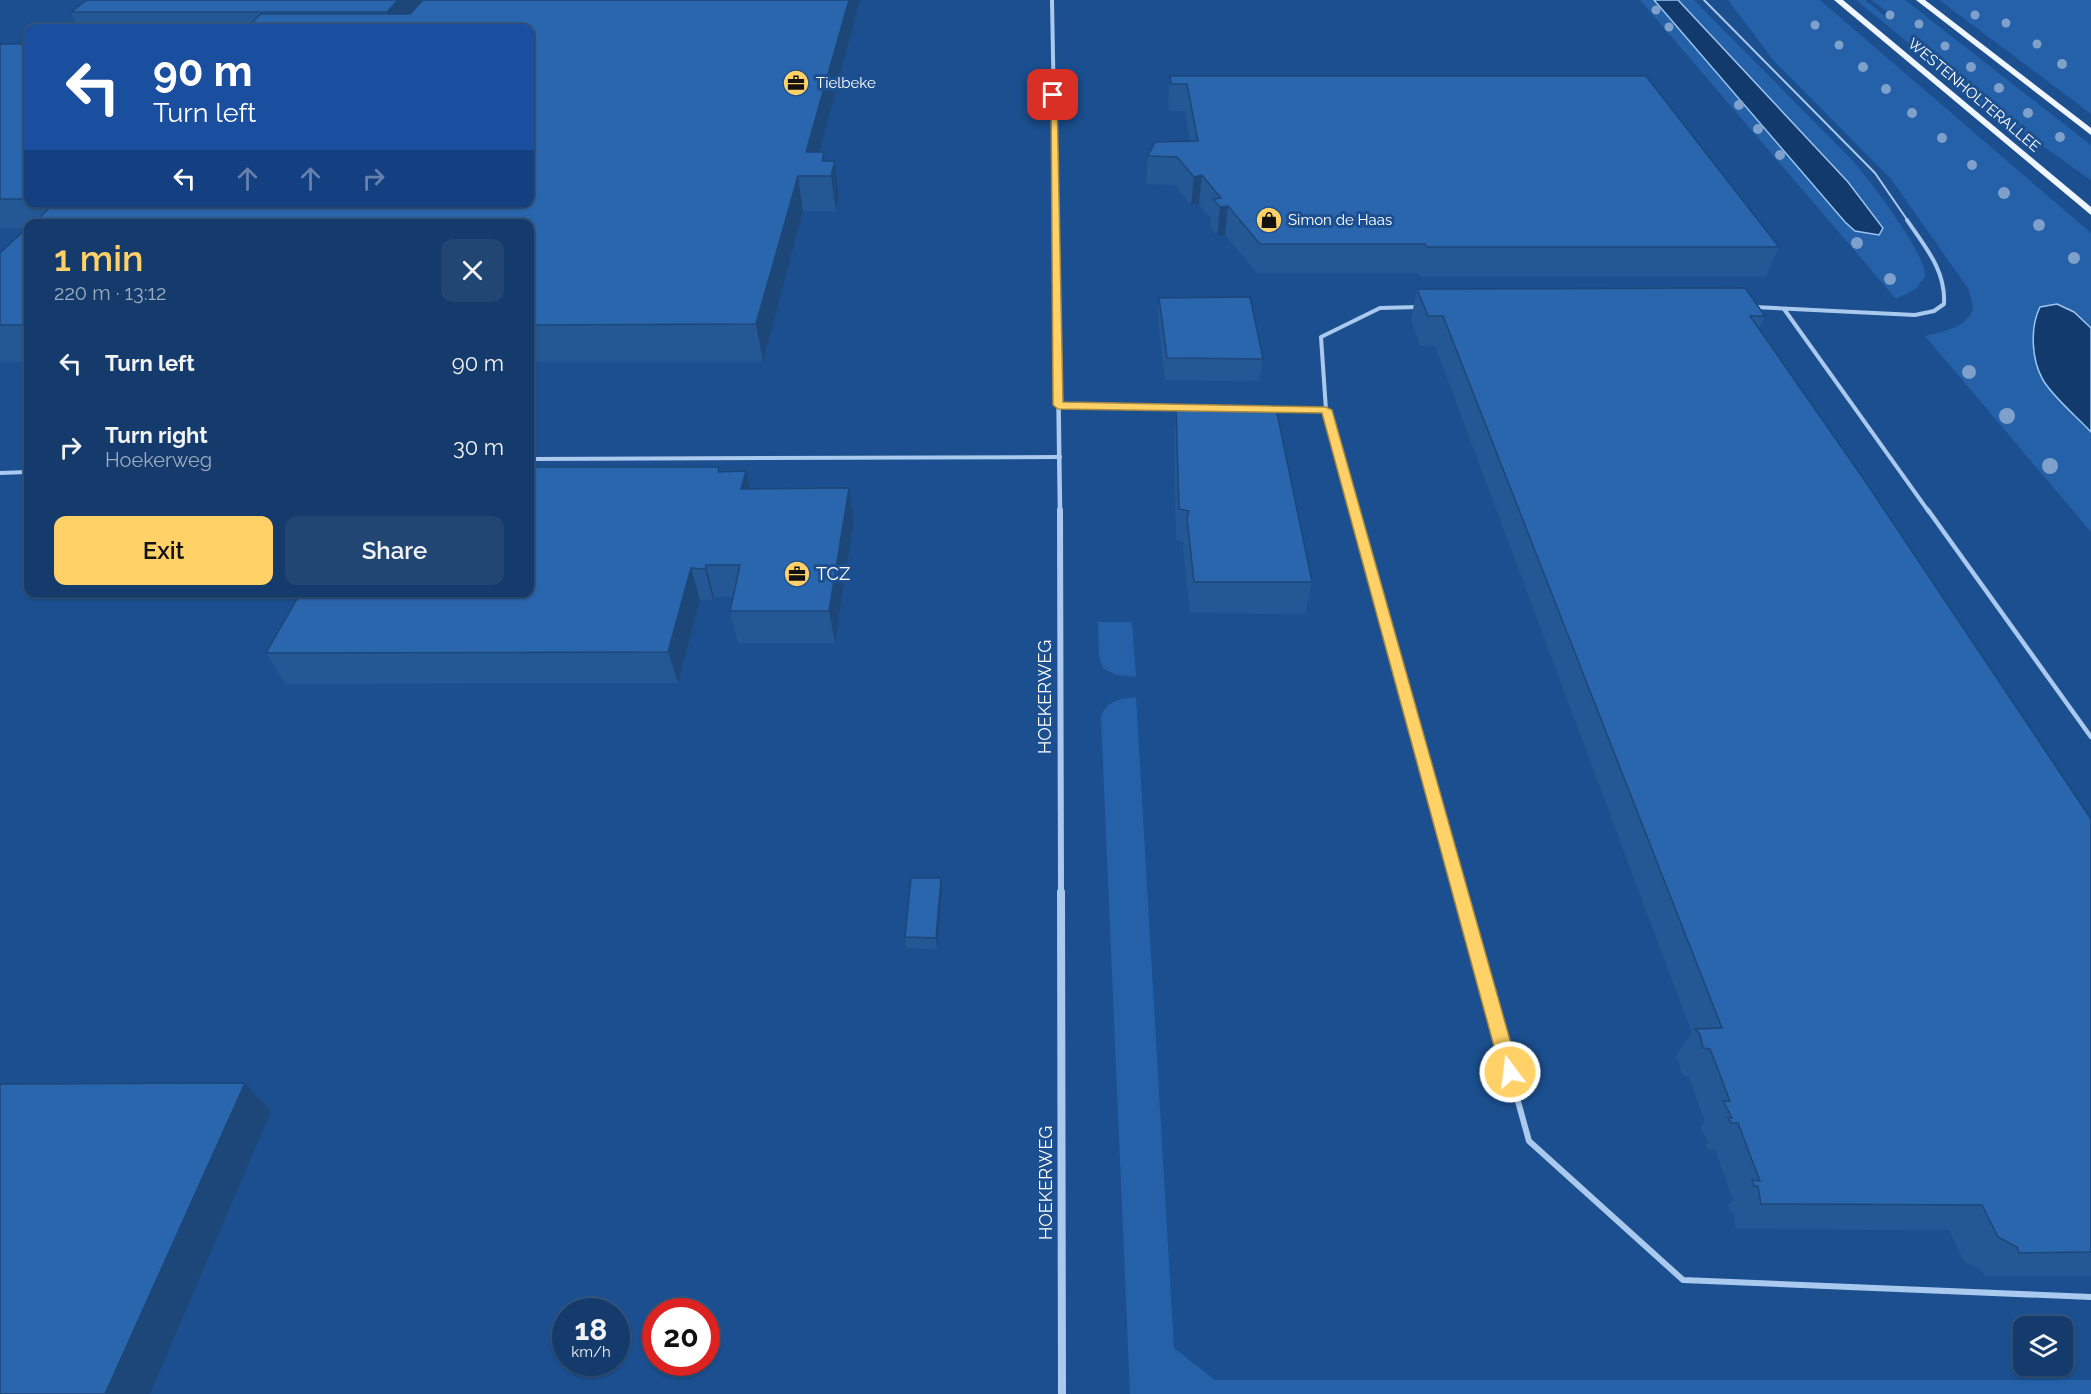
<!DOCTYPE html>
<html lang="en">
<head>
<meta charset="utf-8">
<style>
	:root { --surface:#143b6b; --page:#214673; --text:#f1f3f6; --muted:#9dadc1; --line:#33557e; --accent:#ffd166 }
	body { margin:0; font-family:Raleway,sans-serif; background:var(--page); color:var(--text); height:100vh; display:flex; flex-direction:column; font-size:22px; white-space:nowrap }
	* { box-sizing:border-box; margin:0 }
	p { font-size:20px; color:var(--muted) }
	.icon { flex:none; width:33px; height:33px; fill:none; stroke:currentColor; stroke-width:2; stroke-linecap:round; stroke-linejoin:round }
	.map { position:relative; flex:1; overflow:hidden }
	.drawer { position:absolute; left:24px; top:219px; width:510px; height:378px; display:flex; flex-direction:column; background:var(--surface); border-radius:12px; box-shadow:0 2px 4px #0004,0 0 0 2px var(--line) }
	.drawer>* { flex:none }
	.guide { position:absolute; left:24px; top:24px; width:510px; height:183px; border-radius:12px; box-shadow:0 2px 4px #0004,0 0 0 2px var(--line); background:#1a4fa0; color:#fff; overflow:hidden }
	.controls { position:absolute; left:2013px; top:1316px; display:grid; gap:12px }
	.controls a { display:grid; place-items:center; width:60px; height:60px; border-radius:12px; background:var(--surface); box-shadow:0 2px 4px #0004,0 0 0 2px var(--line); font-size:30px }
	.speed { position:absolute; left:552px; top:1298px; display:flex; gap:12px; font-size:30px; font-weight:700; text-align:center }
	.speed>* { display:grid; place-content:center; width:78px; height:78px; border-radius:50%; background:var(--surface); box-shadow:0 2px 4px #0004,0 0 0 2px var(--line); line-height:1 }
	.speed small { font-size:15px; font-weight:400 }
	.speed .limit { border:9px solid #d22; background:#fff; color:#111 }
	.pin { position:absolute; display:grid; place-items:center; width:51px; height:51px; color:#fff; margin:-26px; border-radius:12px; box-shadow:0 3px 9px #0006 }
	.me { position:absolute; width:66px; margin:-33px; rotate:345deg; stroke-linejoin:round; filter:drop-shadow(0 0 4px #0008) }
	.turn { display:flex; align-items:center; gap:21px; height:126px; padding:0 30px; font-size:27px }
	.turn .icon { width:78px; height:78px; stroke-width:2.5 }
	.turn b { display:block; font-size:42px; line-height:51px }
	.lanes { display:flex; align-items:center; height:57px; padding:0 30px; background:#0003; justify-content:center; gap:30px; direction:ltr }
	.lanes .off { opacity:.35 }
	.round { display:grid; place-items:center; flex:none; width:63px; height:63px; border-radius:12px; background:var(--page) }
	.overview { display:flex; align-items:center; justify-content:space-between; height:102px; padding:0 30px }
	h1 { font-size:36px; font-weight:600; line-height:45px; color:var(--accent) }
	.primary-button { display:flex; gap:12px; margin-top:auto; padding:12px 30px }
	.primary-button a { flex:1; height:69px; border-radius:12px; background:var(--accent); color:#111; font-size:24px; font-weight:600; line-height:69px; text-align:center }
	.primary-button a+a { background:var(--page); color:var(--text) }
	ul { padding:0; list-style:none }
	li { display:flex; align-items:center; gap:18px; height:84px; padding:0 30px }
	li div { flex:1 }
	li b { display:block; font-size:22px }
	li em { font-style:normal }
	.map>svg:first-child { display:block }
	.green { fill:#2461a8 }
	.water { fill:#123a6d; stroke:#9cc4f0; stroke-width:1.5 }
	.lines { fill:none; stroke-linecap:round; stroke-linejoin:round }
	.lane-far3 { stroke:#a9c9ee; stroke-width:2 }
	.lane-far2 { stroke:#a9c9ee; stroke-width:4 }
	.lane-far1 { stroke:#a9c9ee; stroke-width:4.5 }
	.lane { stroke:#a9c9ee; stroke-width:6 }
	.street-far3 { stroke:#a9c9ee; stroke-width:4 }
	.street-far2 { stroke:#a9c9ee; stroke-width:4.5 }
	.street-far1 { stroke:#a9c9ee; stroke-width:6 }
	.street { stroke:#a9c9ee; stroke-width:8 }
	.primary { fill:#f0f6ff; fill-rule:evenodd }
	.tree { fill:#7ea0ca }
	.wall { fill:#245895 }
	.shaded-wall { fill:#1d4779 }
	.building { fill:#2a66ad; stroke:#1d4779; stroke-width:1.5 }
	.route { fill:#ffd166; stroke:#a68842; stroke-width:1.5 }
	.labels { text-anchor:middle; stroke-width:6; stroke-linejoin:round; paint-order:stroke }
	.far-poi-label { font-size:15px; fill:#fff; stroke:#1b4f8f; text-anchor:start }
	.far-street-label { font-size:15px; fill:#fff; stroke:#1b4f8f }
	.poi-label { font-size:18px; fill:#fff; stroke:#1b4f8f; text-anchor:start }
	.street-label { font-size:18px; fill:#fff; stroke:#1b4f8f }
</style>
</head>
<body>
<div class="map">
<svg width="2091" height="1394" viewBox="0 0 2091 1394">
	<rect width="100%" height="100%" fill="#1b4f8f"/>
	<path class="green" d="M1640,0H1654L1802,172L1879,235L1882,228L1848,182L1678,0H1694L1852,160C1868,178 1927,255 1925,276L1916,289L1896,299Z
		M1728,0H1820L2091,233V328C2075,312 2063,303 2040,307C2030,327 2031,359 2043,380C2053,397 2077,417 2091,432V532L1925,336C1941,332 1969,327 1973,308L1969,290L1891,179L1774,61Z
		M1856,0H1865L1886,17L1892,16L1872,0H1905L2091,145V180L1983,104Z
		M1939,0H2091V114Z
		M1098,622H1132L1136,677L1116,675L1103,668L1099,656Z
		M1136,697L1174,1348L1215,1380H2091V1394H1130L1101,718C1105,700 1120,699 1136,697Z"/>
	<path class="water" d="M1654,0H1678L1848,182L1883,228L1879,235L1855,231L1845,222Z
		M2057,304L2074,312L2091,328V432C2077,417 2053,397 2043,380C2031,359 2030,327 2040,307Z"/>
	<g class="lines">
		<path class="lane-far3" d="M1704,0L1875,173L1908,221"/>
		<path class="lane-far2" d="M1754,307L1915,315L1934,311L1944,304C1946,270 1925,247 1907,220
			M1784,309L1929,512
			M1058,405L1217,408
			M1270,409L1326,410L1321,337L1380,308L1419,307
			M1326,410L1354,512
			M530,459L1060,457
			M0,473L28,472"/>
		<path class="lane-far1" d="M1354,510L1460,893
			M1928,510L2091,737"/>
		<path class="lane" d="M1460,892L1529,1141L1683,1280L2091,1297"/>
		<path class="street-far3" d="M1052,0L1056,221"/>
		<path class="street-far2" d="M1056,220L1060,512"/>
		<path class="street-far1" d="M1060,510L1061,893"/>
		<path class="street" d="M1061,892L1062,1394"/>
		<path class="primary" d="M1834,0H1843L2091,207V215Z
			M1916,0H1925L2091,128V135Z"/>
	</g>
	<g class="tree">
		<circle cx="1656" cy="10" r="4.5"/>
		<circle cx="1890" cy="15" r="4.5"/>
		<circle cx="1975" cy="15" r="4.5"/>
		<circle cx="2006" cy="23" r="4.5"/>
		<circle cx="1919" cy="24" r="4.5"/>
		<circle cx="1815" cy="25" r="4.5"/>
		<circle cx="1669" cy="27" r="4.5"/>
		<circle cx="2037" cy="44" r="4.5"/>
		<circle cx="1839" cy="45" r="4.5"/>
		<circle cx="1945" cy="46" r="4.5"/>
		<circle cx="2062" cy="64" r="5"/>
		<circle cx="1863" cy="67" r="5"/>
		<circle cx="1971" cy="67" r="5"/>
		<circle cx="1999" cy="88" r="5"/>
		<circle cx="1886" cy="89" r="5"/>
		<circle cx="1739" cy="105" r="5"/>
		<circle cx="1912" cy="113" r="5"/>
		<circle cx="2028" cy="113" r="5"/>
		<circle cx="1758" cy="129" r="5"/>
		<circle cx="2060" cy="137" r="5"/>
		<circle cx="1942" cy="138" r="5"/>
		<circle cx="1780" cy="155" r="5"/>
		<circle cx="1972" cy="165" r="5"/>
		<circle cx="2004" cy="193" r="6"/>
		<circle cx="2039" cy="225" r="6"/>
		<circle cx="1857" cy="243" r="6"/>
		<circle cx="2074" cy="258" r="6"/>
		<circle cx="1890" cy="279" r="6"/>
		<circle cx="1969" cy="372" r="7"/>
		<circle cx="2007" cy="416" r="8"/>
		<circle cx="2050" cy="466" r="8"/>
	</g>
	<path class="wall" d="M87,0H860L819,152L825,161H835L839,196L836,211H803L763,362H530V224H28V362H0V253L27,228H0V44H28V202H530V28H79L71,12Z
		M1170,76L1779,247L1766,277H1420L1418,273H1257L1225,235L1217,236L1211,228V219L1199,204L1191,205L1175,185L1146,184L1148,156L1190,141L1185,111H1169L1168,102Z
		M1417,289L1765,316L1759,329L2091,819V1276H1984L1982,1271L1964,1261L1949,1230L1736,1229L1733,1211H1730L1728,1205L1733,1200L1715,1149L1708,1150L1706,1145L1708,1142L1700,1128L1705,1122L1689,1077L1682,1075L1679,1062L1675,1057L1692,1033L1435,346H1420L1411,319Z
		M1159,298L1263,359L1259,381L1165,380L1158,319Z
		M1176,408L1312,582L1305,614L1190,613L1183,549L1184,543L1176,540L1174,439Z
		M720,471L749,489L849,488L854,520L835,643H738L730,611L733,597H714L713,600H700L678,683L286,684L266,653Z
		M941,878L942,889L937,949L906,948L905,937Z"/>
	<path class="shaded-wall" d="M398,0H429L393,28L387,12Z
		M849,0H860L813,176L806,152Z
		M835,161L839,196L836,211L831,176Z
		M1202,175L1199,204L1191,205L1194,177Z
		M798,176L803,211L763,362L756,324Z
		M1228,206L1225,235L1217,236L1220,207Z
		M746,471L752,503L741,489Z
		M849,488L854,520L835,643L829,611Z
		M706,565L714,597L713,600L705,569Z
		M691,568L700,600L678,683L668,652Z
		M941,878L942,889L937,949L936,938Z
		M245,1083L271,1111L150,1394H105Z"/>
	<path class="building" d="M87,0H398L387,12H71Z
		M423,0H849L806,152H824L822,161H835L831,176H798L756,324L530,325V224H33L55,202H530V28H246L261,14H410Z
		M0,44H28V199H0Z
		M1170,76H1646L1779,247H1427L1425,244H1260L1228,206L1220,207L1213,199L1221,198L1202,175L1194,177L1177,157L1148,156L1155,142L1198,141L1187,84H1171Z
		M28,227V325H0V253Z
		M1745,288L1765,316H1750L1863,478L2091,819V1252L2019,1253L2017,1247L1998,1237L1982,1205L1761,1204L1758,1186H1754L1752,1180L1760,1181L1738,1123H1731L1728,1118H1732L1723,1101H1730L1710,1049L1703,1048L1700,1034L1695,1029L1722,1028L1443,316H1428L1417,289Z
		M1250,297L1263,359L1167,358L1159,298Z
		M1176,408H1276L1312,582H1194L1187,518L1189,511L1179,509Z
		M530,467H719L718,472L746,471L741,489L849,488L829,611H730L740,565H706L705,569L691,568L668,652L266,653L301,592H530Z
		M911,878H941L936,938L905,937Z
		M245,1083L105,1394H0V1084Z"/>
	<path class="route" d="M1051,94L1057,95L1063,402L1326,407L1332,410L1519,1072L1516,1078L1510,1081L1504,1078L1501,1072L1322,413L1058,409L1053,405Z"/>
	<defs>
		<g id="office-disc" transform="scale(1.35)"><circle r="9.5" fill="#ffd166" stroke="#1b4f8f"/><path d="M-6-3h4V-5.5h4V-3h4V5H-6ZM-1-4.5V-3h2v-1.5ZM-6 0V1H6V0Z" fill="#111"/></g>
		<g id="shop-disc" transform="scale(1.35)"><circle r="9.5" fill="#ffd166" stroke="#1b4f8f"/><path d="M-5-2.5h2.3a2.7 3.5 0 0 1 5.4 0H5L5.5 6h-11ZM-1.5-2.5h3a1.5 2.3 0 0 0-3 0Z" fill="#111"/></g>
	</defs>
	<g fill-rule="evenodd">
		<use href="#office-disc" x="796" y="83"/>
		<use href="#shop-disc" x="1269" y="220"/>
		<use href="#office-disc" x="797" y="574"/>
	</g>
	<g class="labels">
		<g class="far-poi-label">
			<text x="816" y="88">Tielbeke</text>
			<text x="1288" y="225">Simon de Haas</text>
		</g>
		<g class="far-street-label">
			<text transform="translate(1974 95) rotate(40)" y="5">WESTENHOLTERALLEE</text>
		</g>
		<g class="poi-label">
			<text x="816" y="580">TCZ</text>
		</g>
		<g class="street-label">
			<text transform="translate(1045 697) rotate(-90)" y="6">HOEKERWEG</text>
			<text transform="translate(1046 1183) rotate(-90)" y="6">HOEKERWEG</text>
		</g>
	</g>
</svg>
<div class="controls">
<a><svg class="icon" aria-label="layers" viewBox="0 0 24 24"><path d="M12 4l9 5-9 5-9-5zM3 14l9 5 9-5"/></svg></a>
</div>
<div class="speed"><div>18<small>km/h</small></div><div class="limit">20</div></div>
<div class="pin" style="left:1053px;top:95px;background:#d93025"><svg class="icon" aria-label="arrive" viewBox="0 0 24 24"><path d="M6 21V4h12l-3 4 3 4H6"/></svg></div>
<svg class="me" style="left:1510px;top:1072px" viewBox="-20 -20 40 40"><circle r="17" fill="#ffd166" stroke="#fff" stroke-width="3"/><path d="M0-11L8 9 0 5-8 9z" fill="#fff"/></svg>
<div class="guide">
<div class="turn"><svg class="icon" aria-label="left" viewBox="0 0 24 24"><path d="M17 20v-9H6M10 6l-5 5 5 5"/></svg><div><b>90 m</b>Turn left</div></div>
<div class="lanes"><svg class="icon" aria-label="left" viewBox="0 0 24 24"><path d="M17 20v-9H6M10 6l-5 5 5 5"/></svg><svg class="icon off" aria-label="ahead" viewBox="0 0 24 24"><path d="M12 20V5M6 11l6-6 6 6"/></svg><svg class="icon off" aria-label="ahead" viewBox="0 0 24 24"><path d="M12 20V5M6 11l6-6 6 6"/></svg><svg class="icon off" aria-label="right" viewBox="0 0 24 24"><path d="M7 20v-9h11M14 6l5 5-5 5"/></svg></div>
</div>
<section class="drawer">
<div class="overview"><div><h1>1 min</h1><p>220 m · 13:12</p></div><a class="round"><svg class="icon" aria-label="close" viewBox="0 0 24 24"><path d="M6 6l12 12M18 6L6 18"/></svg></a></div>
<ul>
<li><svg class="icon" aria-label="left" viewBox="0 0 24 24"><path d="M17 20v-9H6M10 6l-5 5 5 5"/></svg><div><b>Turn left</b></div><em>90 m</em></li>
<li><svg class="icon" aria-label="right" viewBox="0 0 24 24"><path d="M7 20v-9h11M14 6l5 5-5 5"/></svg><div><b>Turn right</b><p>Hoekerweg</p></div><em>30 m</em></li>
</ul>
<div class="primary-button"><a>Exit</a><a>Share</a></div>
</section>
</div>
</body>
</html>
